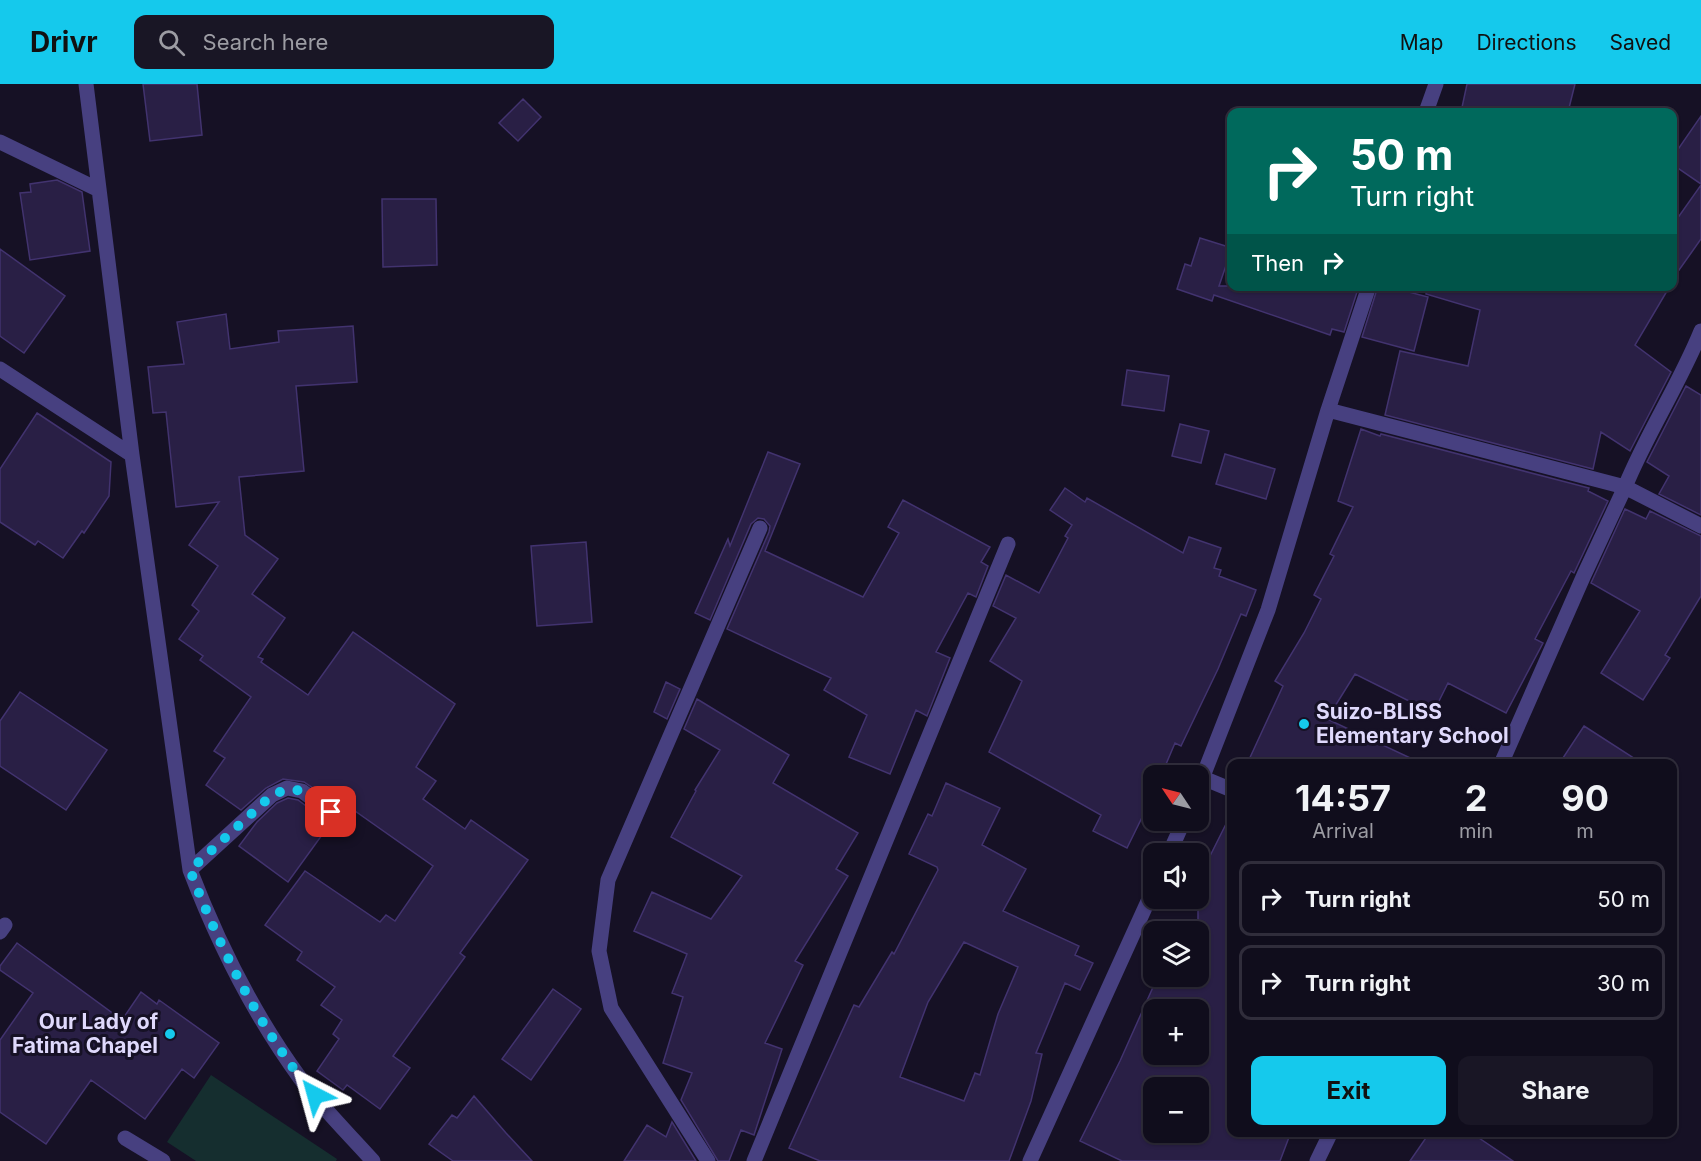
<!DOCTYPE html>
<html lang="en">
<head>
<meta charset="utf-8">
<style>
	:root { --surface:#100d1c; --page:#191625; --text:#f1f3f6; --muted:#9c9ca3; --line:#302d3b; --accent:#15c9ec }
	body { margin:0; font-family:Inter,sans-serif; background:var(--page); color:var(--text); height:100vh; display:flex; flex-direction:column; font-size:22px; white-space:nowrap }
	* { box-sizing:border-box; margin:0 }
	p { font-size:20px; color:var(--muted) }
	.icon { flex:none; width:33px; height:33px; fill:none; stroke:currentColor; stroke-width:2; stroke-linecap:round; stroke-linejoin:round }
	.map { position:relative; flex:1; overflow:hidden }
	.side { position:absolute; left:1227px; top:675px; width:450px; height:378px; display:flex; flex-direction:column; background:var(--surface); border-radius:12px; box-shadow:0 2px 4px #0004,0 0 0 2px var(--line) }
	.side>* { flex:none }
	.banner { position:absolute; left:1227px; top:24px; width:450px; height:183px; border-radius:12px; box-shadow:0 2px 4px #0004,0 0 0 2px var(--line); background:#00695c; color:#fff; overflow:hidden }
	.needle { width:39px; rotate:305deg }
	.tools { position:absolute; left:1143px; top:681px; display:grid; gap:12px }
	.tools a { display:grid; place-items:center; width:66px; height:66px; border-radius:12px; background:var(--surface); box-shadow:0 2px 4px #0004,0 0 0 2px var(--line); font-size:30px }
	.pin { position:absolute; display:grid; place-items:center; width:51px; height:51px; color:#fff; margin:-26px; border-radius:12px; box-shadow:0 3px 9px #0006 }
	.me { position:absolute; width:66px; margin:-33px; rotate:321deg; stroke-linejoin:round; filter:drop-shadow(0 0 4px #0008) }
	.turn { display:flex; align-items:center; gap:21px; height:126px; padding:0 24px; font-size:27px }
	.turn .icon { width:78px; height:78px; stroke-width:2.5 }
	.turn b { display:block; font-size:42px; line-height:51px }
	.then { display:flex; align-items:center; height:57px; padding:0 24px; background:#0003; gap:12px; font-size:22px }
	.eta { display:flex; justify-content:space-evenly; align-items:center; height:102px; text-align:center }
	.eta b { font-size:36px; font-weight:700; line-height:42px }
	.primary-button { display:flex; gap:12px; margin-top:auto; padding:12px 24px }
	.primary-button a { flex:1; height:69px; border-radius:12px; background:var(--accent); color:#111; font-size:24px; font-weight:700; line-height:69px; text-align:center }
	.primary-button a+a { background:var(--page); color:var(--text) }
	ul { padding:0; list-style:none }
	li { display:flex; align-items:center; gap:18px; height:75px; margin:0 12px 9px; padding:0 12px; border:3px solid var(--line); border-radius:12px }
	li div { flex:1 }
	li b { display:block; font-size:22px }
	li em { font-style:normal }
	header { display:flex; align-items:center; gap:36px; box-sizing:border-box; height:84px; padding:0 30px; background:var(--accent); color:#111 }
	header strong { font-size:28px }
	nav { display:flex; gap:33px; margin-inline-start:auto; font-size:21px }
	.search { width:420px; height:54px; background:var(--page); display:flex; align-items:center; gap:15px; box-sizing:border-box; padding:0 21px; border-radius:12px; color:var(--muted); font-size:22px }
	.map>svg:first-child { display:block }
	.green { fill:#152e2f }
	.building { fill:#291f45; stroke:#42336f; stroke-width:1.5; fill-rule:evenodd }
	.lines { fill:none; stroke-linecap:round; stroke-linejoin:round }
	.minor { stroke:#474080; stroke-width:15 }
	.route { stroke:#15c9ec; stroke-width:10; stroke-dasharray:0 18 }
	.poi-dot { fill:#15c9ec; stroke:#161125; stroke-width:2 }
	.labels { text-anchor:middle; stroke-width:6; stroke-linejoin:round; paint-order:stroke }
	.poi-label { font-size:21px; font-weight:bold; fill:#dfd9fc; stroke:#161125; text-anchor:start }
</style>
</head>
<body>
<header>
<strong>Drivr</strong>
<div class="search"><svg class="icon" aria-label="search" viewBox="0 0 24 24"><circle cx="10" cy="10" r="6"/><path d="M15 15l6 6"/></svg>Search here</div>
<nav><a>Map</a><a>Directions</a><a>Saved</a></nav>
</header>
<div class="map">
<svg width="1701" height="1077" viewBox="0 0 1701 1077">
	<rect width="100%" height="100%" fill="#161125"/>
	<path class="green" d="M211,991L337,1075L336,1077H196L167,1058Z"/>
	<path class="building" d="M143,0H197L202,51L150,57Z
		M1467,0H1575L1568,28H1461Z
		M523,15L541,33L518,57L499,39Z
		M1701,32V100L1672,80V74Z
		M57,96L82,108L90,167L30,176L20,109L31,108L30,100Z
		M1701,101V155L1672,196V142Z
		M382,115H436L437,181L383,183Z
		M1200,154L1232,164L1219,202H1359L1344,248L1332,245L1330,251L1214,211L1212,217L1177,205L1185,180L1191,182Z
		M0,165L65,212L24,269L0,252Z
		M1378,202H1386L1428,213L1414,267L1362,253Z
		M1427,202H1670L1635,261L1671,288L1630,367L1601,348L1593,385L1385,331L1400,267L1468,282L1480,226L1426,210Z
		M226,230L230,265L279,258L278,247L353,242L357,298L296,302L304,387L239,393L245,451L278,475L252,510L285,534L258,573L263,575L261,578L308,611L353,548L455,620L416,683L436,697L423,715L465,745L471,736L528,776L460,869L465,873L393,972L410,984L380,1025L347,1001L343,1006L317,987L339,955L333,950L342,936L321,921L335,903L297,876L302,868L265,841L305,787L380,838L386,831L395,837L433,782L345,720L342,724L304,698L283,695L266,704L241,726L206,701L225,674L214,667L251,613L200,576L203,572L179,555L199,527L192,521L218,482L189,461L219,418L176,423L166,328L153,329L148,283L184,280L177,238Z
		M1127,286L1169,292L1164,327L1122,321Z
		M1686,302L1701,311V431L1659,410L1669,392L1647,378Z
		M37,329L111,378L109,412L84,449L82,447L63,474L38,457L35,461L0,438V385Z
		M1180,340L1209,347L1201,379L1172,372Z
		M1361,345L1380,352L1381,350L1589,404L1588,407L1608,417L1574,489L1571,487L1535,555L1543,559L1506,629L1448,599L1433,629L1355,590L1327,635L1423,680H1247L1283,602L1275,597L1304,549L1321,515L1314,511L1334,472L1330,470L1353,423L1338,417Z
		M768,368L800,380L765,467L863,513L899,449L888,443L903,416L990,463L981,478L988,482L976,513L968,509L936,568L950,574L927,632L916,626L890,690L849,673L867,631L824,606L831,594L727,545L769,448L770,442L764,435L758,434L751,440L710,536L695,529L728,455L730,462Z
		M1225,370L1275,385L1266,415L1216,400Z
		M1065,404L1085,418L1087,414L1183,469L1189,453L1221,464L1214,484L1221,486L1219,492L1256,506L1246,532L1241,530L1218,585L1181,662L1175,659L1161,692H1154V709L1127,764L1093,747L1101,731L989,668L1022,597L990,577L1016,534L993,522L1006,491L1039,509L1068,454L1065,452L1072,441L1050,426Z
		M1625,425L1646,435L1650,427L1701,452V512L1665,571L1670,574L1643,616L1601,589L1640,527L1591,499Z
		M586,458L592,538L537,542L531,462Z
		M666,598L680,605L667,635L654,628Z
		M20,608L107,666L66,726L0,682V637Z
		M697,615L789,671L773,699L858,749L836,785L848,792L795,877L803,881L765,959L782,965L754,1051L741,1046L729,1077H718L681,1016L692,989L663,979L683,913L672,909L687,870L634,847L652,808L711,835L742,792L671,753L696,707L695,706L720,666L684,645Z
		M1584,642L1643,680H1559Z
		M946,699L1000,724L982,761L1026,785L1003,827L1079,862L1075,871L1093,879L1080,906L1065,899L1036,969L1042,970L1031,1017L1009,1077H820L789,1064L854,921L859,923L892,868L894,870L938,786L937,783L909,770L928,730L932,732ZM964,858L1018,883L998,930L980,991L975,989L964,1017L900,993L928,918Z
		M288,714L298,716L330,740L288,798L239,762L257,738L277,719Z
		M1232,728V1048H1291L1280,1077H1122L1080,1057L1120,977L1158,892H1198V820L1189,816L1198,814V796ZM1154,926H1198V970H1154ZM1154,1004H1198V1048H1154Z
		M17,859L122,936L141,908L157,920L159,916L219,959L194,994L182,985L145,1035L91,996L46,1060L0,1028V956L33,909L0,886V882Z
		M553,905L581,925L531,996L502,975Z
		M474,1012L506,1049L532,1077H453L429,1060L452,1031L457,1034Z
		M672,1038L696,1077H624L647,1041L666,1053Z
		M1430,1048H1470L1513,1077H1410Z"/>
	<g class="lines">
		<path class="minor" d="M86,0L132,371L190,786C218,859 254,931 300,994C321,1023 349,1050 373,1077
			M1426,28L1436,0
			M0,58L97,105
			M1701,247C1679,301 1647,349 1625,403L1701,442
			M0,285L132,371
			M1328,326L1625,403L1584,491L1501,680
			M1203,694L1232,706
			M1198,705L1268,526L1328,326L1369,202
			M1169,770L1184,736
			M190,786L272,711L287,704L302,707L345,739
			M0,848L5,841
			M125,1054L163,1077
			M708,1077L611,924L599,867L608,796L760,444
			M754,1077L1008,460
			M1030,1077L1154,804
			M1317,1077L1331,1048"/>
	</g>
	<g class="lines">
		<path class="route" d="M315,1011C263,952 218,860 190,786L272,711C301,698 308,711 331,728"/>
	</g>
	<g class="poi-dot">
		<circle cx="1304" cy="640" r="6"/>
		<circle cx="170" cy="950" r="6"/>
	</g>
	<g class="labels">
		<g class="poi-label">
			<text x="1316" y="635">Suizo-BLISS<tspan x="1316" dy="24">Elementary School</tspan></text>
			<text x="158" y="945" text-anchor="end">Our Lady of<tspan x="158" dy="24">Fatima Chapel</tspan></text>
		</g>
	</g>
</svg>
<div class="tools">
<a><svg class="needle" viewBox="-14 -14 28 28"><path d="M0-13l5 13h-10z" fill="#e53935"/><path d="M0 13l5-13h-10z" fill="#9c9ca3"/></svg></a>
<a><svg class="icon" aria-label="sound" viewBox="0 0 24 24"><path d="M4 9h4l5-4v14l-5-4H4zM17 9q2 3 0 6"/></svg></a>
<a><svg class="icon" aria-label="layers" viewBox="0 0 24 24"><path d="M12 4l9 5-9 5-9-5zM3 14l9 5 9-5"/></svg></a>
<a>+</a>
<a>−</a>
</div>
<div class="pin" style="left:331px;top:728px;background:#d93025"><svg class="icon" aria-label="arrive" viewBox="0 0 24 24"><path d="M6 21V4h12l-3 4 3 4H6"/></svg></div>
<svg class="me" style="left:315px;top:1011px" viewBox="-20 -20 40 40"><path d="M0-17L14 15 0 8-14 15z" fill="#15c9ec" stroke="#fff" stroke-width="4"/></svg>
<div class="banner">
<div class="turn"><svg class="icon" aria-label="right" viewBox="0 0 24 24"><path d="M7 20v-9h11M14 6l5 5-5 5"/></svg><div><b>50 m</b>Turn right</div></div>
<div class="then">Then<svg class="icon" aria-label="right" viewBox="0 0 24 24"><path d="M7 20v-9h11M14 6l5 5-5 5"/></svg></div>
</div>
<section class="side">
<div class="eta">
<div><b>14:57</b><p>Arrival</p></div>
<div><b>2</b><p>min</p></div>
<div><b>90</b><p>m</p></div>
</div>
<ul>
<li><svg class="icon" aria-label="right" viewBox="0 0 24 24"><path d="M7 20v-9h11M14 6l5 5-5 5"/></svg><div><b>Turn right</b></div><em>50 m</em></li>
<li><svg class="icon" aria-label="right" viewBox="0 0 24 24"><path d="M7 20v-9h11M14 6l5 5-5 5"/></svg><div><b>Turn right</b></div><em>30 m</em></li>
</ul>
<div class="primary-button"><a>Exit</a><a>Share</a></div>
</section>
</div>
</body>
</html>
